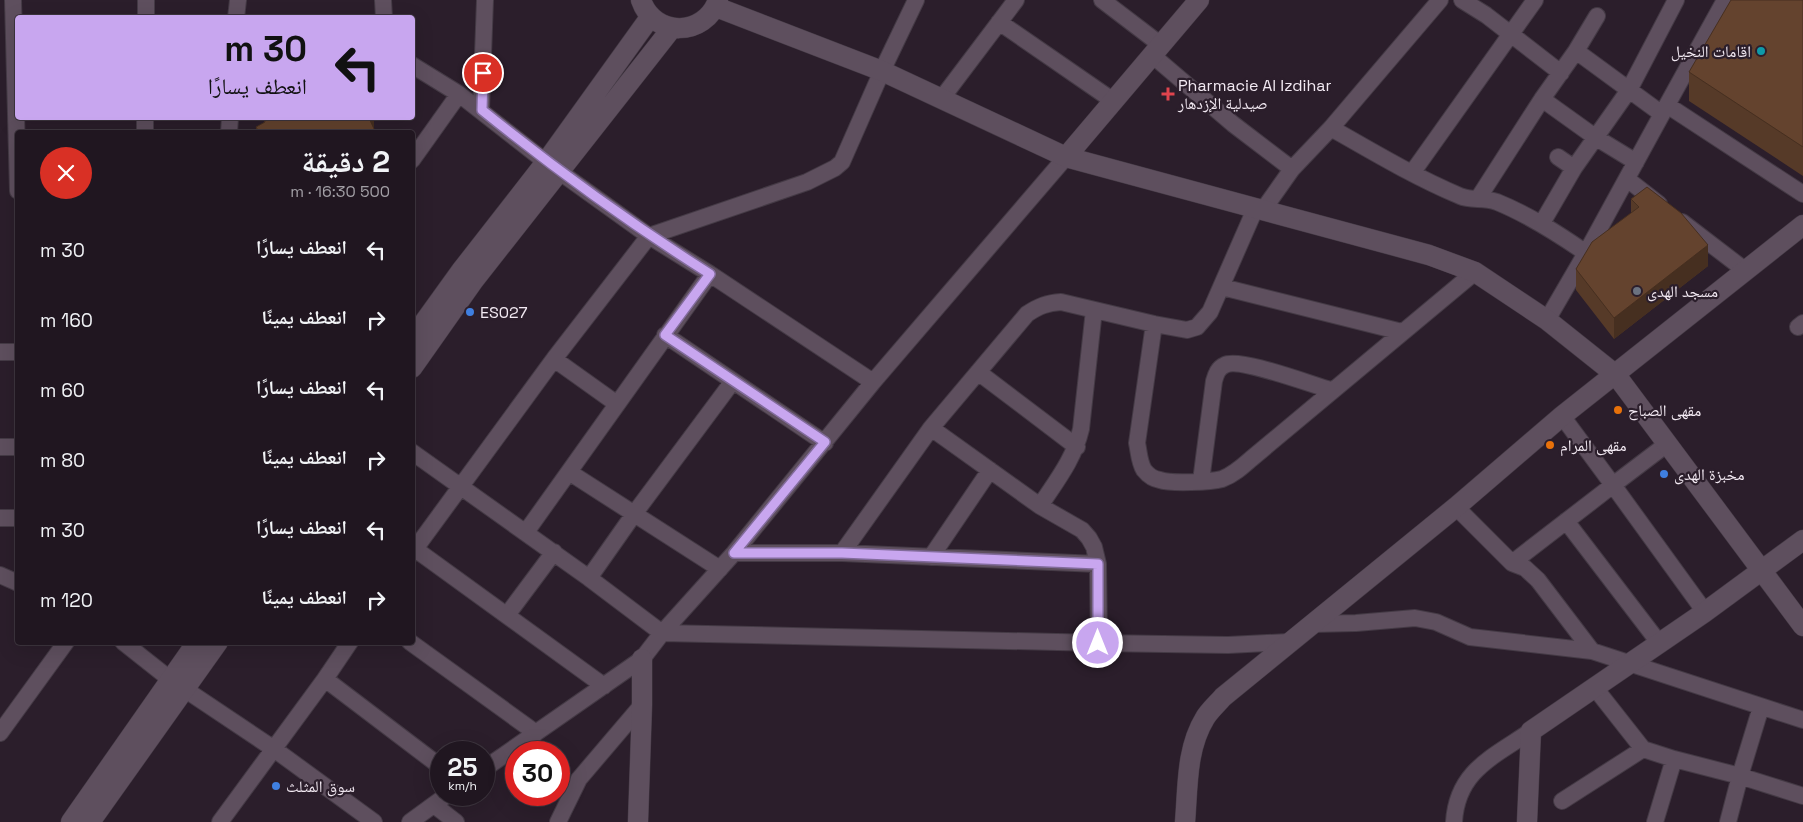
<!DOCTYPE html>
<html lang="ar">
<head>
<meta charset="utf-8">
<style>
	:root { --surface:#201620; --page:#2d232d; --text:#f1f3f6; --muted:#a29fa5; --line:#3d353e }
	body { margin:0; font-family:"Space Grotesk","Noto Naskh Arabic",sans-serif; background:var(--page); color:var(--text); direction:rtl; height:100vh; display:flex; flex-direction:column; font-size:19px; white-space:nowrap }
	* { box-sizing:border-box; margin:0 }
	p { font-size:16px; color:var(--muted) }
	.icon { flex:none; width:28px; height:28px; fill:none; stroke:currentColor; stroke-width:2; stroke-linecap:round; stroke-linejoin:round }
	.map { position:relative; flex:1; overflow:hidden; direction:ltr }
	.drawer { position:absolute; left:15px; top:130px; width:400px; height:515px; display:flex; flex-direction:column; background:var(--surface); border-radius:5px; box-shadow:0 5px 20px #0002,0 0 0 1px var(--line); direction:rtl }
	.drawer>* { flex:none }
	.top-card { position:absolute; left:15px; top:15px; width:400px; height:105px; border-radius:5px; box-shadow:0 5px 20px #0002,0 0 0 1px var(--line); direction:rtl; background:#c8a6ef; color:#111; overflow:hidden }
	.speed { position:absolute; left:430px; top:741px; display:flex; gap:10px; font-size:25px; font-weight:700; text-align:center }
	.speed>* { display:grid; place-content:center; width:65px; height:65px; border-radius:50%; background:var(--surface); box-shadow:0 5px 20px #0002,0 0 0 1px var(--line); line-height:1 }
	.speed small { font-size:12px; font-weight:400 }
	.speed .limit { border:8px solid #d22; background:#fff; color:#111 }
	.pin { position:absolute; display:grid; place-items:center; width:42px; height:42px; color:#fff; margin:-21px; border:2px solid #fff; border-radius:50%; box-shadow:0 1px 5px #0007 }
	.me { position:absolute; width:55px; margin:-28px; rotate:0deg; stroke-linejoin:round; filter:drop-shadow(0 0 4px #0008) }
	.turn { display:flex; align-items:center; gap:18px; height:105px; padding:0 25px; font-size:22px }
	.turn .icon { width:65px; height:65px; stroke-width:2.5 }
	.turn b { display:block; font-size:35px; line-height:42px }
	.round { display:grid; place-items:center; flex:none; width:52px; height:52px; border-radius:26px; background:var(--page) }
	.headline { display:flex; align-items:center; justify-content:space-between; height:85px; padding:0 25px }
	h1 { font-size:30px; font-weight:700; line-height:38px }
	ul { padding:0; list-style:none }
	li { display:flex; align-items:center; gap:15px; height:70px; padding:0 25px }
	li div { flex:1 }
	li b { display:block; font-size:19px }
	li em { font-style:normal }
	.map>svg:first-child { display:block }
	.lines { fill:none; stroke-linecap:round; stroke-linejoin:round }
	.minor-casing { stroke:#443a45; stroke-width:18 }
	.tertiary-casing { stroke:#443a45; stroke-width:21 }
	.minor { stroke:#5e4f5e; stroke-width:16 }
	.tertiary { stroke:#5e4f5e; stroke-width:20 }
	.wall { fill:#563a28 }
	.shaded-wall { fill:#462f20 }
	.building { fill:#64432e; stroke:#462f20 }
	.route-casing { stroke:#826c9b; stroke-width:12 }
	.route { stroke:#c8a6ef; stroke-width:9 }
	.culture-dot { fill:#0f9aa8; stroke:#2b1e2b; stroke-width:2 }
	.health-dot { fill:#e0444e; stroke:#2b1e2b; stroke-width:2 }
	.worship-dot { fill:#6b7280; stroke:#2b1e2b; stroke-width:2 }
	.shop-dot { fill:#3f7fe0; stroke:#2b1e2b; stroke-width:2 }
	.food-dot { fill:#e8710a; stroke:#2b1e2b; stroke-width:2 }
	.labels { text-anchor:middle; stroke-width:4.5; stroke-linejoin:round; paint-order:stroke }
	.poi-label { font-size:16px; fill:#f2e9f2; stroke:#2b1e2b; text-anchor:start }
</style>
</head>
<body>
<div class="map">
<svg width="1803" height="822" viewBox="0 0 1803 822">
	<rect width="100%" height="100%" fill="#2b1e2b"/>
	<g class="lines">
		<g class="minor-casing">
			<path id="minor" d="M13,0L18,191
				M146,0V18
				M383,0L384,18
				M1102,0L1161,45
				M1462,0L1486,15L1561,73
				M236,18L238,0
				M999,22L1112,100
				M1576,51L1662,114L1586,253
				M1152,55L1233,124L1292,169L1331,128L1440,0
				M412,65L459,94
				M942,98L1016,0
				M1542,99L1595,137L1636,162
				M1667,105L1803,194
				M481,110L485,0
				M1662,114L1725,0
				M1331,128C1373,152 1415,177 1460,196C1471,201 1483,197 1497,202C1529,215 1557,233 1586,253L1547,320
				M145,132V118
				M229,132L230,118
				M1558,157L1574,168
				M412,160L459,94L546,162L649,236L710,274L873,382
				M1412,173L1535,0
				M1627,179L1659,204
				M1479,197L1542,99L1576,51L1597,16
				M1263,210L1292,169
				M1682,222L1746,271
				M1542,223L1574,168L1629,90L1676,0
				M1222,287L1402,332
				M1154,324L1137,443C1139,452 1139,462 1144,470C1148,475 1153,479 1160,480C1171,484 1211,482 1222,479C1233,475 1242,467 1251,459L1475,272
				M1798,327L1803,323
				M665,335L825,443
				M0,352H18
				M554,359L617,404
				M978,372L1077,447
				M1562,416L1613,485L1667,444
				M931,428L1027,314C1039,306 1047,303 1061,302L1154,324L1187,330L1197,327L1210,312L1256,207
				M0,447H18
				M412,452L589,578L662,633L1099,643L1228,645L1289,642
				M569,472L720,569
				M1201,481L1214,381C1216,374 1218,368 1225,365C1239,357 1312,385 1331,390
				M1040,506C1057,480 1074,459 1081,429L1094,310
				M1456,507L1512,563L1525,568L1538,580L1592,651
				M0,518H18
				M1566,521L1660,644
				M526,532L710,274
				M415,549L604,686
				M412,553L554,359L649,236L807,182L835,168L842,162L882,71L916,0
				M734,553H842L931,428L1040,506L1082,530L1089,538L1094,547L1098,564L1099,643
				M842,553L1098,564
				M931,557L990,470
				M1512,563L1613,485L1705,612
				M0,575L18,583
				M589,578L634,514L733,381
				M507,615L554,552
				M1312,624L1356,623L1415,618L1436,622L1470,637L1592,651L1803,720
				M123,642L171,680L274,749L374,822
				M410,642L536,733
				M325,679L441,767
				M1595,688L1643,749L1674,759L1740,776L1761,707
				M0,733L66,642
				M484,769L642,659L662,633L734,553L873,382L1066,157
				M1562,801L1643,749
				M434,805L456,822
				M220,822L325,679L350,642
				M410,822L447,795
				M558,822L579,779L642,705
				M1454,822C1457,771 1493,757 1531,731
				M1655,822L1674,759
				M1728,822L1740,776L1803,796"/>
		</g>
		<g class="tertiary-casing">
			<path id="tertiary" d="M641,0C654,38 705,37 718,0
				M716,7L882,71L1066,157L1429,255L1475,272L1547,320L1616,375L1803,626
				M1066,157L1199,0
				M412,339L461,271L546,162L651,16
				M412,368L474,280L672,28
				M71,822L197,642
				M90,822L218,642
				M638,822L642,705V659
				M1185,822C1188,787 1186,749 1205,718C1209,711 1217,704 1223,697L1456,507L1562,416L1803,225
				M1527,822L1531,731L1705,612L1803,540"/>
		</g>
		<use href="#minor" class="minor"/>
		<use href="#tertiary" class="tertiary"/>
	</g>
	<path class="wall" d="M1803,0V176L1689,101V72Z
		M264,118H374V129L375,132H256V127L264,123Z
		M1631,199L1708,266L1614,339L1576,290V269L1631,213Z"/>
	<path class="shaded-wall" d="M367,118H374V131Z
		M1708,245V266L1614,339V318Z"/>
	<path class="building" d="M1731,0H1803V147L1689,72Z
		M264,118H369L375,131L373,132H259L256,127L265,122Z
		M1647,187L1681,213L1708,245L1614,318L1576,269L1592,242L1639,207L1631,199Z"/>
	<g class="lines">
		<g class="route-casing">
			<path id="route" d="M483,73L482,110C555,169 631,224 710,274L665,335L825,442L734,553H842L1098,564V643"/>
		</g>
		<use href="#route" class="route"/>
	</g>
	<circle class="culture-dot" cx="1761" cy="51" r="5"/>
	<path class="health-dot" d="M1165.5 86.5h5v5h5v5h-5v5h-5v-5h-5v-5h5z"/>
	<circle class="worship-dot" cx="1637" cy="291" r="5"/>
	<g class="shop-dot">
		<circle cx="470" cy="312" r="5"/>
		<circle cx="1664" cy="474" r="5"/>
		<circle cx="276" cy="786" r="5"/>
	</g>
	<g class="food-dot">
		<circle cx="1618" cy="410" r="5"/>
		<circle cx="1550" cy="445" r="5"/>
	</g>
	<g class="labels">
		<g class="poi-label">
			<text x="1751" y="57" text-anchor="end">اقامات النخيل</text>
			<text x="1178" y="91">Pharmacie Al Izdihar<tspan x="1178" dy="18">صيدلية الإزدهار</tspan></text>
			<text x="1647" y="297">مسجد الهدى</text>
			<text x="480" y="318">ES027</text>
			<text x="1628" y="416">مقهى الصباح</text>
			<text x="1560" y="451">مقهى المرام</text>
			<text x="1674" y="480">مخبزة الهدى</text>
			<text x="286" y="792">سوق المثلث</text>
		</g>
	</g>
</svg>
<div class="speed"><div>25<small>km/h</small></div><div class="limit">30</div></div>
<div class="pin" style="left:483px;top:73px;background:#d93025"><svg class="icon" aria-label="arrive" viewBox="0 0 24 24"><path d="M6 21V4h12l-3 4 3 4H6"/></svg></div>
<svg class="me" style="left:1098px;top:643px" viewBox="-20 -20 40 40"><circle r="17" fill="#c8a6ef" stroke="#fff" stroke-width="3"/><path d="M0-11L8 9 0 5-8 9z" fill="#fff"/></svg>
<div class="top-card">
<div class="turn"><svg class="icon" aria-label="left" viewBox="0 0 24 24"><path d="M17 20v-9H6M10 6l-5 5 5 5"/></svg><div><b>30 m</b>انعطف يسارًا</div></div>
</div>
<section class="drawer">
<div class="headline"><div><h1>2 دقيقة</h1><p>500 m · 16:30</p></div><a class="round" style="background:#d93025;color:#fff"><svg class="icon" aria-label="close" viewBox="0 0 24 24"><path d="M6 6l12 12M18 6L6 18"/></svg></a></div>
<ul>
<li><svg class="icon" aria-label="left" viewBox="0 0 24 24"><path d="M17 20v-9H6M10 6l-5 5 5 5"/></svg><div><b>انعطف يسارًا</b></div><em>30 m</em></li>
<li><svg class="icon" aria-label="right" viewBox="0 0 24 24"><path d="M7 20v-9h11M14 6l5 5-5 5"/></svg><div><b>انعطف يمينًا</b></div><em>160 m</em></li>
<li><svg class="icon" aria-label="left" viewBox="0 0 24 24"><path d="M17 20v-9H6M10 6l-5 5 5 5"/></svg><div><b>انعطف يسارًا</b></div><em>60 m</em></li>
<li><svg class="icon" aria-label="right" viewBox="0 0 24 24"><path d="M7 20v-9h11M14 6l5 5-5 5"/></svg><div><b>انعطف يمينًا</b></div><em>80 m</em></li>
<li><svg class="icon" aria-label="left" viewBox="0 0 24 24"><path d="M17 20v-9H6M10 6l-5 5 5 5"/></svg><div><b>انعطف يسارًا</b></div><em>30 m</em></li>
<li><svg class="icon" aria-label="right" viewBox="0 0 24 24"><path d="M7 20v-9h11M14 6l5 5-5 5"/></svg><div><b>انعطف يمينًا</b></div><em>120 m</em></li>
</ul>
</section>
</div>
</body>
</html>
